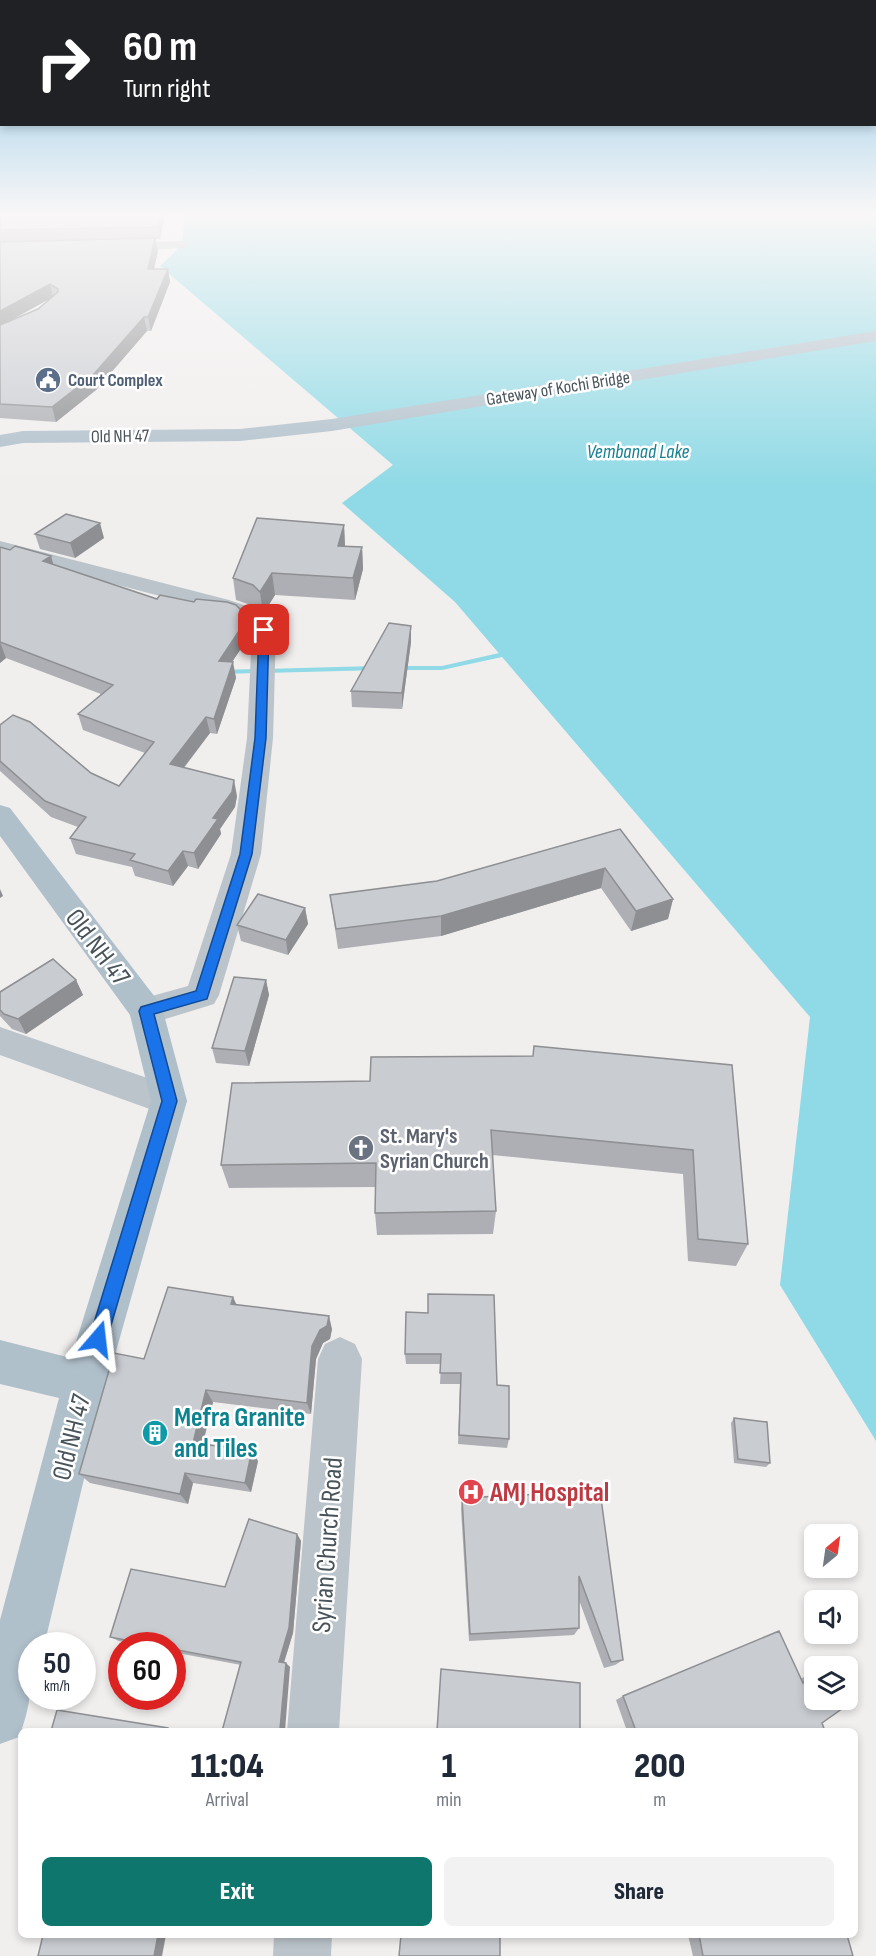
<!DOCTYPE html>
<html lang="en">
<head>
<meta charset="utf-8">
<style>
	:root { --surface:#fff; --page:#f2f2f3; --text:#1f2937; --muted:#747a83; --accent:#0f766e }
	body { margin:0; font-family:"Sofia Sans Condensed",sans-serif; background:var(--page); color:var(--text); height:100vh; display:flex; flex-direction:column; font-size:22px; white-space:nowrap }
	* { box-sizing:border-box; margin:0 }
	p { font-size:20px; color:var(--muted) }
	.icon { flex:none; width:33px; height:33px; fill:none; stroke:currentColor; stroke-width:2; stroke-linecap:round; stroke-linejoin:round }
	.map { position:relative; flex:1; overflow:hidden }
	.panel { position:absolute; left:18px; top:1728px; width:840px; height:210px; display:flex; flex-direction:column; background:var(--surface); border-radius:9px; box-shadow:0 3px 9px #0003 }
	.panel>* { flex:none }
	.top-card { position:absolute; left:0px; top:0px; width:876px; height:126px; box-shadow:0 3px 9px #0003; background:#202124; color:#fff; overflow:hidden }
	.needle { width:39px; rotate:29deg }
	.buttons { position:absolute; left:804px; top:1524px; display:grid; gap:12px }
	.buttons a { display:grid; place-items:center; width:54px; height:54px; border-radius:9px; background:var(--surface); box-shadow:0 3px 9px #0003; font-size:30px }
	.speed { position:absolute; left:18px; top:1632px; display:flex; gap:12px; font-size:30px; font-weight:700; text-align:center }
	.speed>* { display:grid; place-content:center; width:78px; height:78px; border-radius:50%; background:var(--surface); box-shadow:0 3px 9px #0003; line-height:1 }
	.speed small { font-size:15px; font-weight:400 }
	.speed .limit { border:9px solid #d22; background:#fff; color:#111 }
	.pin { position:absolute; display:grid; place-items:center; width:51px; height:51px; color:#fff; margin:-26px; border-radius:12px; box-shadow:0 3px 9px #0006 }
	.me { position:absolute; width:66px; margin:-33px; rotate:17deg; stroke-linejoin:round; filter:drop-shadow(0 0 4px #0008) }
	.turn { display:flex; align-items:center; gap:21px; height:126px; padding:0 24px; font-size:27px }
	.turn .icon { width:78px; height:78px; stroke-width:2.5 }
	.turn b { display:block; font-size:42px; line-height:51px }
	.eta { display:flex; justify-content:space-evenly; align-items:center; height:102px; text-align:center }
	.eta b { font-size:36px; font-weight:800; line-height:42px }
	.cta { display:flex; gap:12px; margin-top:auto; padding:12px 24px }
	.cta a { flex:1; height:69px; border-radius:9px; background:var(--accent); color:#fff; font-size:24px; font-weight:800; line-height:69px; text-align:center }
	.cta a+a { background:var(--page); color:var(--text) }
	.map>svg:first-child { display:block }
	.water { fill:#8fdae6 }
	.lines { fill:none; stroke-linecap:round; stroke-linejoin:round }
	.stream { fill:#8fdae6; fill-rule:evenodd }
	.minor { fill:#bbc4ca; fill-rule:evenodd }
	.major { fill:#b0c0cb; fill-rule:evenodd }
	.wall { fill:#adafb4; fill-rule:evenodd }
	.shaded-wall { fill:#8d8f92 }
	.building { fill:#c9ccd1; stroke:#8d8f92; stroke-width:1.5 }
	.route { fill:#1a73e8; stroke:#114b97; stroke-width:1.5 }
	.labels { text-anchor:middle; stroke-width:5; stroke-linejoin:round; paint-order:stroke }
	.far-service-label { font-size:18px; font-weight:bold; fill:#4e5e75; stroke:#fff; text-anchor:start }
	.far-street-label { font-size:18px; fill:#48535a; stroke:#fff }
	.far-water-label { font-size:20px; font-style:italic; fill:#168191; stroke:#fff }
	.worship-label { font-size:22px; font-weight:bold; fill:#5b616d; stroke:#fff; text-anchor:start }
	.near-street-label { font-size:27px; fill:#48535a; stroke:#fff }
	.near-culture-label { font-size:27px; font-weight:bold; fill:#0d838f; stroke:#fff; text-anchor:start }
	.near-health-label { font-size:27px; font-weight:bold; fill:#be3a42; stroke:#fff; text-anchor:start }
</style>
</head>
<body>
<div class="map">
<svg width="876" height="1956" viewBox="0 0 876 1956">
	<rect width="100%" height="100%" fill="#f1eeee"/>
	<path class="water" d="M185,213H876V1441L780,1285L810,1017L455,602L342,503L393,465L160,266L182,245Z"/>
	<g class="lines">
		<path class="stream" d="M499,653L503,655L502,657L442,670H394L390,668L394,666H442Z
			M376,666L380,668L379,670L221,674L217,672L221,670Z"/>
		<path class="minor" d="M182,241L187,242L189,245L187,248L113,251L106,247L113,243Z
			M0,541L229,600L256,609L276,630L273,738L261,854L219,995L214,1004L146,1025L134,1021L129,1011L134,1001L188,986L231,854L247,738L252,631L240,619L213,610L0,554Z
			M0,1027L182,1090L187,1101L182,1112L169,1116L0,1055Z
			M340,1337L355,1344L362,1359L339,1731H287L318,1359L325,1344Z
			M274,1935H332L331,1956H273Z"/>
		<path class="major" d="M876,331V341L332,431L240,441L23,443L0,447V435L23,431L240,429L332,419Z
			M0,805L10,808L158,1001L163,1011L187,1101L107,1383L44,1646H32C32,1680 32,1704 19,1737L0,1744V1620L59,1398L0,1384V1340L71,1358L151,1101L130,1015L0,836Z"/>
	</g>
	<path class="wall" d="M0,213H165V215L160,239H156L158,251L154,269H168L170,282L151,331H147L96,390L56,422L0,418ZM51,298L38,309L10,321Z
		M344,525L345,546L362,547L363,569L355,600L275,595L263,614L257,607L236,600L233,578Z
		M35,534L104,538L75,558L40,549Z
		M0,547L10,550L51,556L53,564L250,632V635L232,662L236,678L217,734L210,733L184,768L237,796L235,807L220,829L221,834L198,869L188,866L173,886L135,876L132,867L76,854L70,838L78,827L51,817L0,771V725L91,773L119,786L145,753L83,730L78,714L101,694L6,658L0,663Z
		M411,642L402,709L352,707L351,691Z
		M620,829L673,899L668,919L631,931L601,888L441,936L338,949L330,895L437,881Z
		M305,908L308,924L288,955L241,941L237,925Z
		M76,980L83,995L26,1034L12,1029L0,1016V992Z
		M266,980L269,995L249,1066L216,1063L212,1048Z
		M534,1046L732,1065L748,1244L736,1266L688,1261L683,1174L492,1155L496,1211L493,1234L377,1235L375,1213V1187L229,1188L221,1165L370,1081L533,1056Z
		M233,1297L236,1305L332,1329L330,1339L323,1343L316,1359L311,1414L213,1402L203,1444L258,1461L251,1492L193,1483L188,1504L90,1483L79,1474L144,1359Z
		M406,1312L497,1385L509,1439L507,1448L458,1444L460,1384H440L441,1364H406L405,1354Z
		M734,1418L770,1463L766,1467L734,1463L731,1423Z
		M600,1491L623,1660L615,1665L604,1668L579,1600V1628L574,1635L469,1641L461,1509L462,1498Z
		M297,1534L301,1541L293,1633L284,1663L290,1667L241,1665L172,1652V1646H142L119,1641L110,1637L225,1587Z
		M814,1669V1700L822,1723L825,1731H627L616,1700L623,1696L801,1679Z
		M688,1935H847L853,1956H693Z"/>
	<path class="shaded-wall" d="M161,213H165V215L160,239L158,227Z
		M155,238L158,251L151,282L148,269Z
		M168,269L170,282L151,331L148,317Z
		M50,284L53,297L0,326V311Z
		M144,317L147,331L96,390L56,422L52,407Z
		M100,523L104,538L75,558L70,543Z
		M344,525L345,546H338Z
		M362,547L363,569L355,600L353,578Z
		M51,556L55,571L43,561Z
		M272,573L275,595L263,614L260,592Z
		M247,616L250,635L222,677L219,661Z
		M411,626V642L402,709V693Z
		M0,642L6,658L0,663Z
		M233,662L236,678L217,734L214,719Z
		M206,717L210,733L174,780L170,764Z
		M234,780L237,796L235,807L220,829L221,834L198,869L194,853Z
		M183,851L188,866L173,886L168,871Z
		M605,868L601,888L441,936V916Z
		M0,889L3,896L0,898Z
		M673,899L668,919L631,931L636,911Z
		M305,908L308,924L288,955L286,940Z
		M76,980L83,995L26,1034L18,1019Z
		M266,980L269,995L249,1066L245,1051Z
		M233,1297L239,1310L231,1304Z
		M329,1316L332,1329L330,1339L323,1343L316,1359L311,1414L307,1403L312,1346L320,1330Z
		M206,1390L213,1402L200,1454L193,1443Z
		M252,1450L258,1461L251,1492L245,1483Z
		M185,1473L193,1483L188,1504L180,1494Z
		M297,1534L301,1541L293,1633L283,1665L279,1662Z
		M286,1663L290,1667L285,1731H282L280,1729Z
		M168,1728L176,1730V1731H168Z
		M158,1935H166L162,1956H154Z"/>
	<path class="building" d="M0,213H161L158,227L0,230Z
		M155,238L148,269H168L148,317H144L93,375L52,407L0,404V325L38,309L58,292V289L50,284L0,311V242Z
		M66,514L100,523L70,543L35,534Z
		M257,518L344,525L338,546L362,547L353,578L272,573L260,592L253,585L233,578Z
		M15,546L51,556L43,561L157,599L160,595L194,602L196,599L227,602L236,605L247,616V619L219,661L233,662L214,719L206,717L170,764L234,780L232,792L213,818L218,819L194,853L183,851L168,871L130,860L135,854L70,838L86,817L45,801L0,761V725L13,715L30,722L91,773L119,786L154,742L78,714L113,685L0,642V547L10,550Z
		M389,623L411,626L402,693L351,691Z
		M620,829L673,899L636,911L605,868L441,916L336,929L330,895L437,881Z
		M258,894L305,908L286,940L237,925Z
		M53,959L76,980L18,1019L4,1014L0,1010V992Z
		M234,977L266,980L245,1051L212,1048Z
		M534,1046L732,1065L748,1244L698,1239L693,1150L491,1130L496,1211L375,1213L376,1163L221,1165L232,1083L370,1081L371,1057L533,1056Z
		M168,1287L233,1297L231,1304L329,1316L327,1326L320,1330L312,1346L307,1403L206,1390L193,1443L252,1450L245,1483L185,1473L180,1494L79,1474L114,1353L144,1359Z
		M428,1294L494,1295L497,1385L509,1386V1439L459,1435L461,1373H440L441,1354H405L406,1312L428,1313Z
		M734,1418L767,1422L770,1463L738,1459Z
		M600,1491L623,1660L611,1662L579,1576V1628L470,1634L462,1498Z
		M249,1519L297,1534L289,1628L279,1662L286,1663L280,1729L282,1731H222L241,1662L172,1649V1646H156L110,1637L131,1569L225,1587Z
		M779,1631L803,1683L814,1674V1700H848V1692L853,1701L822,1723L825,1731H636L623,1696Z
		M441,1669L580,1683V1731H437Z
		M57,1710L168,1728V1731H51Z
		M43,1935H158L154,1956H38Z
		M401,1935H500V1956H399Z
		M699,1935H847L853,1956H703Z"/>
	<linearGradient id="sky" x2="0" y2="1"><stop stop-color="#84c3e7"/><stop offset="0.44" stop-color="#f9f7f7"/><stop offset="1" stop-color="#f9f7f7" stop-opacity="0"/></linearGradient>
	<rect width="876" height="487" fill="url(#sky)"/>
	<path class="route" d="M264,627L269,630L266,738L252,854L207,999L154,1014L177,1101L107,1339L104,1346L98,1348L92,1346L89,1339L162,1101L139,1011L141,1007L196,991L240,854L255,738L259,630Z"/>
	<defs>
		<g id="civic-disc" transform="scale(1.35)"><circle r="9.5" fill="#5c6f8a" stroke="#fff"/><path d="M-.6-6.5H3V-4.5H.6V-3L4-1V1h2V6H-6V1h2V-1L-.6-3ZM-1.2 2.5V6h2.4V2.5Z" fill="#fff"/></g>
		<g id="church-disc" transform="scale(1.35)"><circle r="9.5" fill="#6b7280" stroke="#fff"/><path d="M-1.2-6h2.4v3.5h3.3v2.4h-3.3V6h-2.4V-.1h-3.3v-2.4h3.3Z" fill="#fff"/></g>
		<g id="building-disc" transform="scale(1.35)"><circle r="9.5" fill="#0f9aa8" stroke="#fff"/><path d="M-4-6H4V6H1V3H-1V6H-4ZM-2.5-4.3h1.7v1.8h-1.7ZM.8-4.3h1.7v1.8H.8ZM-2.5-1h1.7V.8h-1.7ZM.8-1h1.7V.8H.8Z" fill="#fff"/></g>
		<g id="hospital-disc" transform="scale(1.35)"><circle r="9.5" fill="#e0444e" stroke="#fff"/><path d="M-5-5h3v3.5h4V-5h3V5h-3V1.5h-4V5h-3Z" fill="#fff"/></g>
	</defs>
	<g fill-rule="evenodd">
		<use href="#civic-disc" x="48" y="380"/>
		<use href="#church-disc" x="361" y="1148"/>
		<use href="#building-disc" x="155" y="1433"/>
		<use href="#hospital-disc" x="471" y="1492"/>
	</g>
	<g class="labels">
		<g class="far-service-label">
			<text x="68" y="386">Court Complex</text>
		</g>
		<g class="far-street-label">
			<text transform="translate(558 388) rotate(-9)" y="6">Gateway of Kochi Bridge</text>
			<text transform="translate(120 436) rotate(-1)" y="6">Old NH 47</text>
		</g>
		<g class="far-water-label">
			<text x="638" y="458">Vembanad Lake</text>
		</g>
		<g class="worship-label">
			<text x="380" y="1143">St. Mary's<tspan x="380" dy="25">Syrian Church</tspan></text>
		</g>
		<g class="near-street-label">
			<text transform="translate(98 947) rotate(53)" y="9">Old NH 47</text>
			<text transform="translate(71 1437) rotate(-76)" y="9">Old NH 47</text>
			<text transform="translate(327 1545) rotate(-86)" y="9">Syrian Church Road</text>
		</g>
		<g class="near-culture-label">
			<text x="174" y="1426">Mefra Granite<tspan x="174" dy="31">and Tiles</tspan></text>
		</g>
		<g class="near-health-label">
			<text x="490" y="1501">AMJ Hospital</text>
		</g>
	</g>
</svg>
<div class="buttons">
<a><svg class="needle" viewBox="-14 -14 28 28"><path d="M0-13l5 13h-10z" fill="#e53935"/><path d="M0 13l5-13h-10z" fill="#747a83"/></svg></a>
<a><svg class="icon" aria-label="sound" viewBox="0 0 24 24"><path d="M4 9h4l5-4v14l-5-4H4zM17 9q2 3 0 6"/></svg></a>
<a><svg class="icon" aria-label="layers" viewBox="0 0 24 24"><path d="M12 4l9 5-9 5-9-5zM3 14l9 5 9-5"/></svg></a>
</div>
<div class="speed"><div>50<small>km/h</small></div><div class="limit">60</div></div>
<div class="pin" style="left:264px;top:630px;background:#d93025"><svg class="icon" aria-label="arrive" viewBox="0 0 24 24"><path d="M6 21V4h12l-3 4 3 4H6"/></svg></div>
<svg class="me" style="left:98px;top:1339px" viewBox="-20 -20 40 40"><path d="M0-17L14 15 0 8-14 15z" fill="#1a73e8" stroke="#fff" stroke-width="4"/></svg>
<div class="top-card">
<div class="turn"><svg class="icon" aria-label="right" viewBox="0 0 24 24"><path d="M7 20v-9h11M14 6l5 5-5 5"/></svg><div><b>60 m</b>Turn right</div></div>
</div>
<section class="panel">
<div class="eta">
<div><b>11:04</b><p>Arrival</p></div>
<div><b>1</b><p>min</p></div>
<div><b>200</b><p>m</p></div>
</div>
<div class="cta"><a>Exit</a><a>Share</a></div>
</section>
</div>
</body>
</html>
